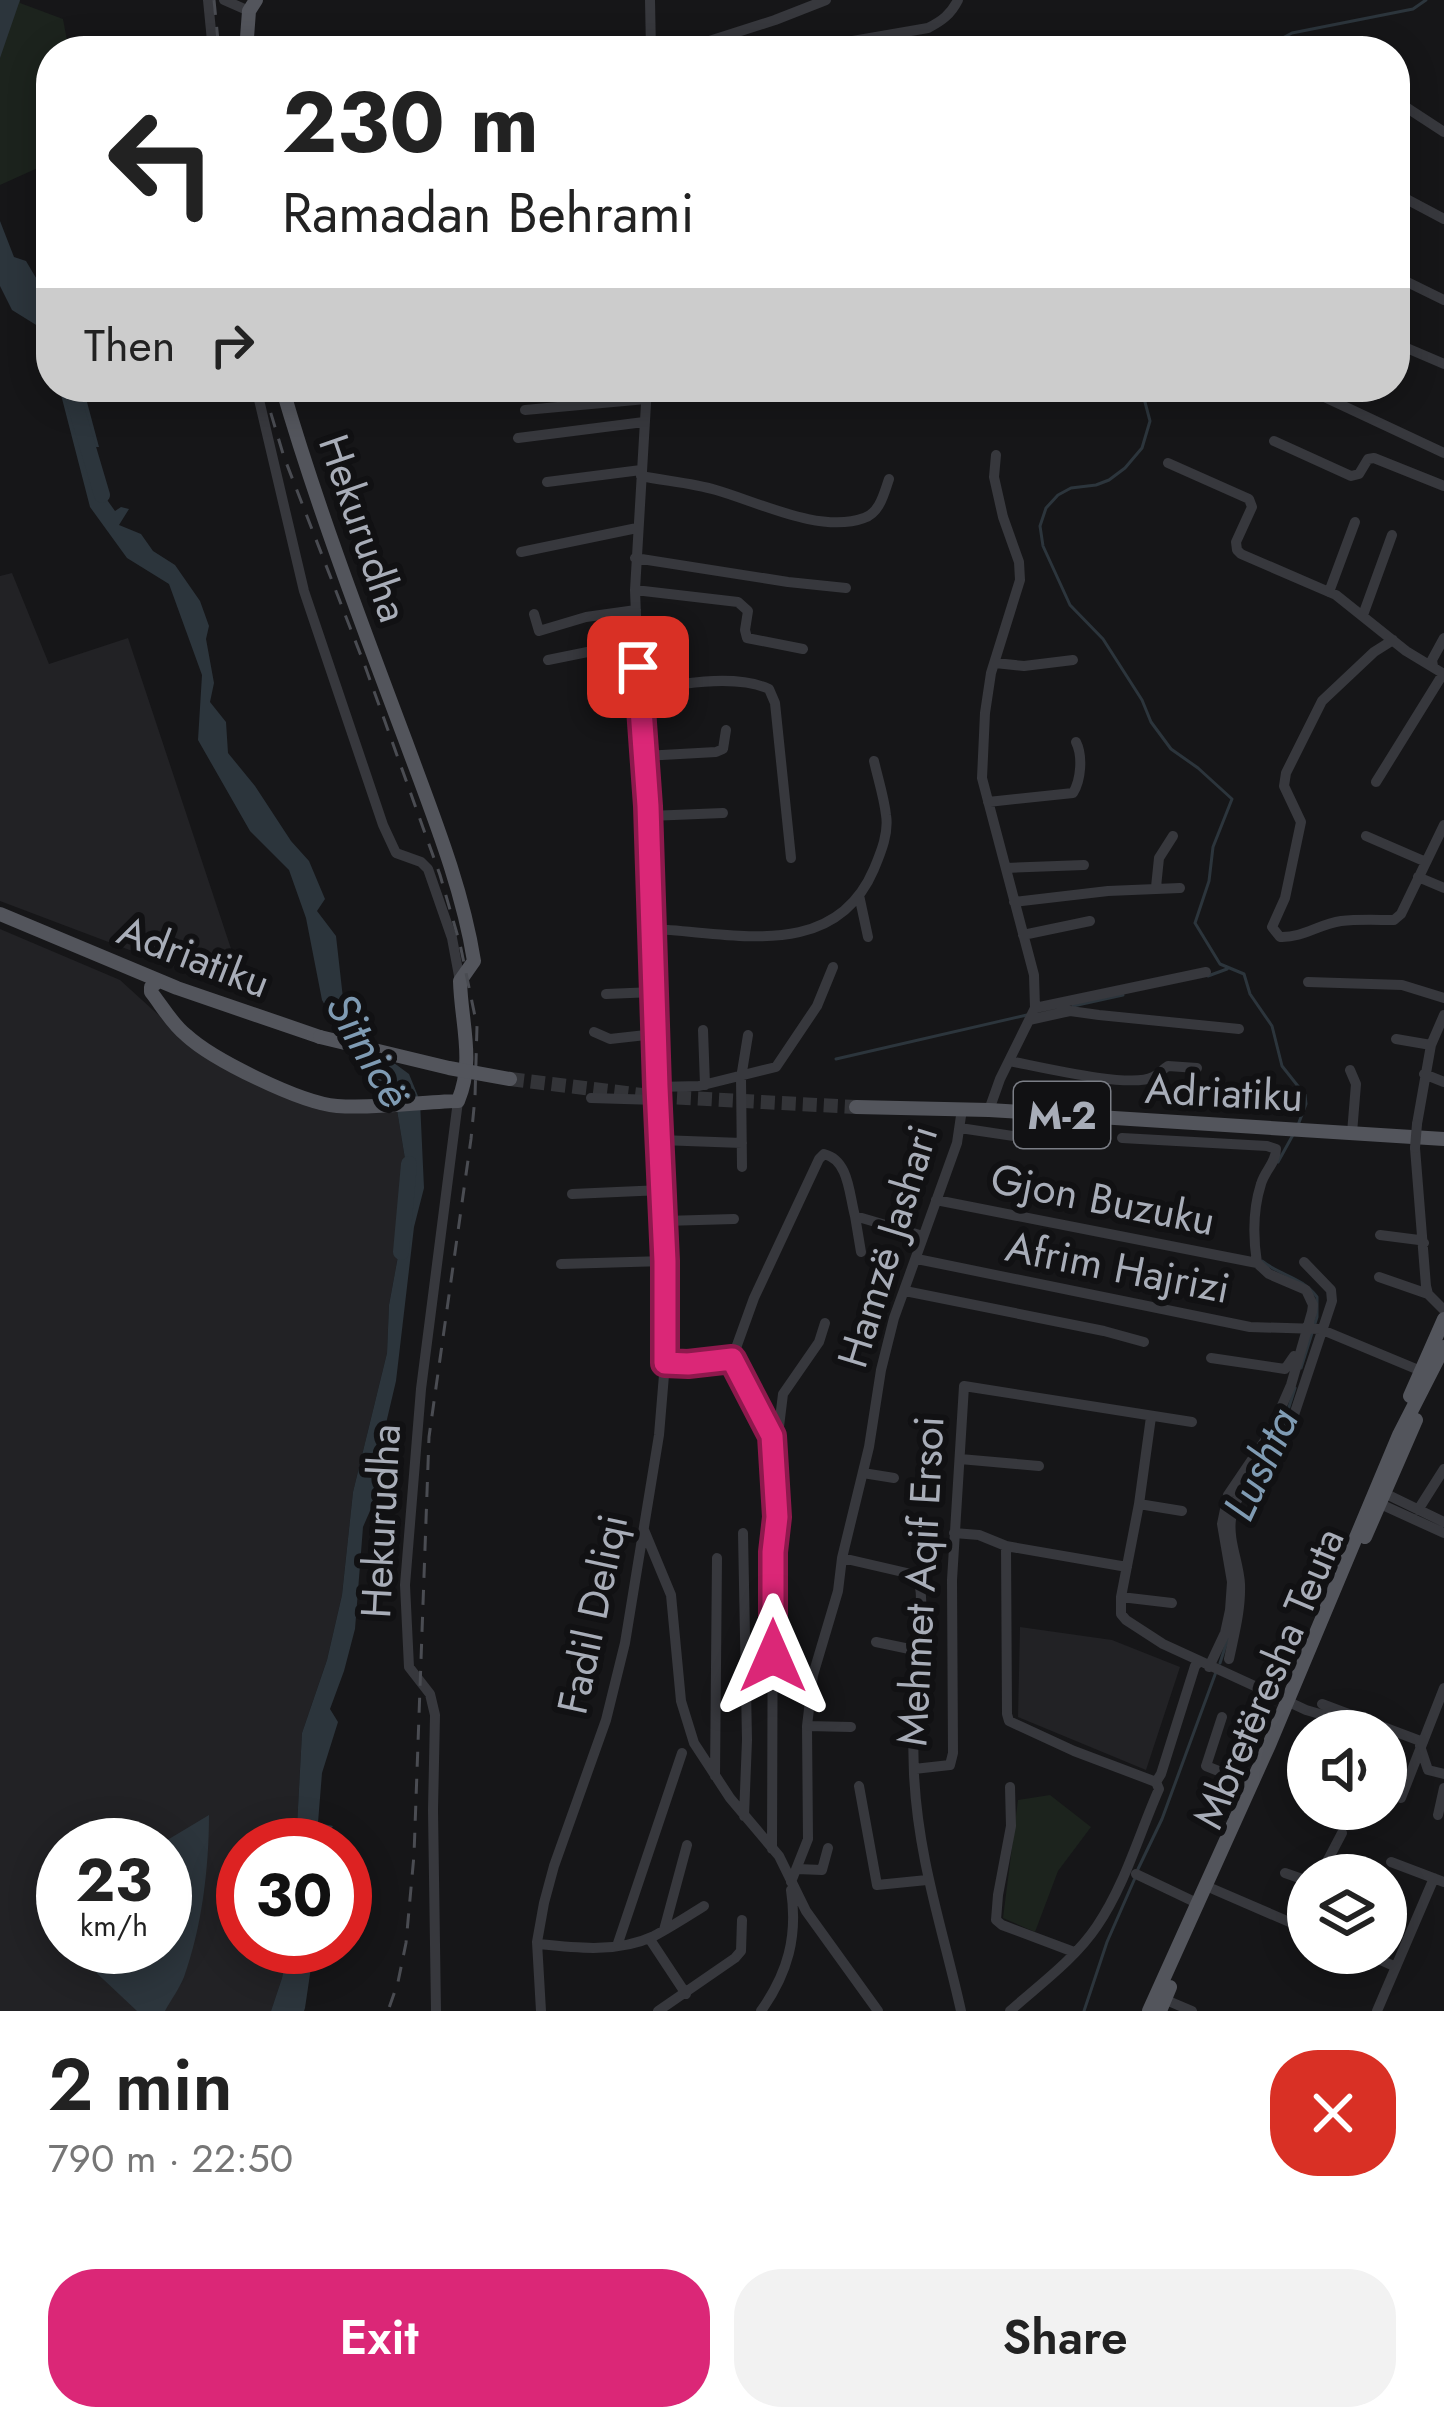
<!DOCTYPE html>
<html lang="en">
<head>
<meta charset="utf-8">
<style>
	:root { --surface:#fff; --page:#f2f2f2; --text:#222; --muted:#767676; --accent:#db2777 }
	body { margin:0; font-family:Jost,sans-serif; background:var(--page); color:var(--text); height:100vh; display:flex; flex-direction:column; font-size:45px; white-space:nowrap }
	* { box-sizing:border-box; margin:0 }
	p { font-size:39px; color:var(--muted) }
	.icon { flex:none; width:66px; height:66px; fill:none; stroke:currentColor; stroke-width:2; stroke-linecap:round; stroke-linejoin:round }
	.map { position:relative; height:2011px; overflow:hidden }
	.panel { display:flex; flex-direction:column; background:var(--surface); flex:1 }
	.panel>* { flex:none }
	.guide { position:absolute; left:36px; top:36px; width:1374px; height:366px; border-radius:48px; box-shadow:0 6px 30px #0003; background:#fff; color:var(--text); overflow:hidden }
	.buttons { position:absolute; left:1287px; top:1710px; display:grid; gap:24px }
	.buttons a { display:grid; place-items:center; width:120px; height:120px; border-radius:50%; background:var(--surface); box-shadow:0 6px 30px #0003; font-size:60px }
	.speed { position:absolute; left:36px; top:1818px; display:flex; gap:24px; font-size:60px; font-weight:700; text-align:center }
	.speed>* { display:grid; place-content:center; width:156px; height:156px; border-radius:50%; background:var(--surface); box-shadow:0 6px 30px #0003; line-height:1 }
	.speed small { font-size:30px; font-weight:400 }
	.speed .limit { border:18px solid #d22; background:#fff; color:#111 }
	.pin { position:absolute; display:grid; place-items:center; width:102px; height:102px; color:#fff; margin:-51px; border-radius:24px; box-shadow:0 6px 18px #0006 }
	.me { position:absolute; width:132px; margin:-66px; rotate:0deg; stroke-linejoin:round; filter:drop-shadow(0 0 9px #0008) }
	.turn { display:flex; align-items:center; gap:42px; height:252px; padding:0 48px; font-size:54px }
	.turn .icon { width:156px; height:156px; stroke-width:2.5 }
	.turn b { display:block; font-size:84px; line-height:102px }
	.then { display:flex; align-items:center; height:114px; padding:0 48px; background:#0003; gap:24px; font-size:45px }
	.round { display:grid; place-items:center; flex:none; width:126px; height:126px; border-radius:48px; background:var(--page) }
	.headline { display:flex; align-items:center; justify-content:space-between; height:204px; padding:0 48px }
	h1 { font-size:72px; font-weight:600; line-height:90px }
	.action { display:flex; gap:24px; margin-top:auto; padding:24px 48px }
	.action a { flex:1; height:138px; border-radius:48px; background:var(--accent); color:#fff; font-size:48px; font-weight:600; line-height:138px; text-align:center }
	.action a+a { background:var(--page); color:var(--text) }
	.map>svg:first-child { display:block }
	.built { fill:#222225; fill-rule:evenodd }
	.green { fill:#1c231d }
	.water { fill:#2c353c }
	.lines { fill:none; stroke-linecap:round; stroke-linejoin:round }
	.stream { stroke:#2c353c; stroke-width:3 }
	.river { stroke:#2c353c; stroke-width:16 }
	.major-tunnel { stroke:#333438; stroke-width:14; stroke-dasharray:14 7; stroke-linecap:butt }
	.minor { stroke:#37383d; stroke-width:10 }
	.major { stroke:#53555c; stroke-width:14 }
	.rail { stroke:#4a4c52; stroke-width:3; stroke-dasharray:15 12; stroke-linecap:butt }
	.minor-bridge { stroke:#37383d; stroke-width:10 }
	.major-bridge { stroke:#53555c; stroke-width:14 }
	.route-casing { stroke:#8e194d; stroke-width:30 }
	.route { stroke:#db2777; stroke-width:21 }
	.labels { text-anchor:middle; stroke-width:12; stroke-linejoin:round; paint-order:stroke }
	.shield { fill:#111113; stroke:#7b7e86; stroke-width:3 }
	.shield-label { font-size:39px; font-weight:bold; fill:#a8adb8 }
	.street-label { font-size:42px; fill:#a8adb8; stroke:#111113 }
	.water-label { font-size:45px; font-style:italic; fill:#7f9bb3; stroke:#111113 }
</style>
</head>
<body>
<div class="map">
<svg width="1444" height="2011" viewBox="0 0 1444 2011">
	<rect width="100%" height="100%" fill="#161618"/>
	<path class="built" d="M12,573L49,664L128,638L246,994L0,901V576Z
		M0,929L120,980L186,1040L280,1095L397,1110L406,1165L408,1202L389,1305L387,1353L353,1492L342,1595L327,1660L302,1733L296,1845H243V1947H288L282,1978L271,2011H0ZM63,1845H165V1947H63Z
		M1020,1627L1112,1640L1180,1667L1146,1770L1018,1717Z"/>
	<path class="green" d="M0,0H20V3L63,19L69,51H51V162L0,185Z
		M1050,1795L1091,1827L1058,1871L1035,1932L1003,1918L1018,1800Z"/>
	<path class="water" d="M0,0H20L0,58Z
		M0,221L14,257L26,261L51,303V360L41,328L12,310L0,286Z
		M59,387H83L99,447H90L85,459L93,477H104L105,497L115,511L121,507L129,509L119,525L141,534L153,551L175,565L200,601L209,626L206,639L214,683L210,702L226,722L228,753L255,786L291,841L309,861L325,899L317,911L336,936L344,1007L359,1014L360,1025L375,1049L409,1074L420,1101L424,1188L414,1227L396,1381L384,1432L376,1497L363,1527L355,1629L344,1671L330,1709L338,1722L322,1773L318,1823L333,1826L321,1845H296L302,1733L327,1660L342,1595L353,1492L387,1353L389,1305L408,1202L406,1165L397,1110L347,1043L322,1000L306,918L289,870L250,831L198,740L202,675L169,584L127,558L90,507Z
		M209,1815C209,1868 202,1927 184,1977C179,1989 171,2000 165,2011H137L87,1964L82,1947H165V1845H159Z
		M288,1947H314L305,2008L304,2011H271L282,1978Z"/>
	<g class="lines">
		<path class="stream" d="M1278,51L1277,41L1292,33L1413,9L1426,0
			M1141,387L1150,421L1142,448L1125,468L1109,480L1096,485L1071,488L1058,495L1046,508L1040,526L1043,546L1070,605L1103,639L1142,700L1151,722L1171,749L1198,768L1232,799L1213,847L1209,881L1195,923L1220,964L1244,974L1250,994L1272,1026L1282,1066L1305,1095L1306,1104L1298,1125
			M1208,976L1227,969
			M1073,1006L1123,995
			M836,1059L1027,1015
			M1278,1162L1294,1133
			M1262,1261C1281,1276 1302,1277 1317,1297V1317L1301,1368
			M1266,1449L1282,1429L1295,1388
			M1220,1663L1228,1638
			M1138,1869L1162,1819L1216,1672
			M1084,2011L1107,1942L1135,1878"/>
		<path class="river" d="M70,387L102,495
			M401,1252L409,1164"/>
		<path class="major-tunnel" d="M510,1079L651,1096L856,1107"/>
		<path class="minor" d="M208,0L213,51
			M224,0L249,11
			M650,0L651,51
			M678,51L775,20L826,0
			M795,51L928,28C942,21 951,14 958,0
			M1395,100L1444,132
			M1395,193L1444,219
			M1395,276L1444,300
			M1395,343L1444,364
			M256,387L304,591L383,825L396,853L421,862L428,869L452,938L460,981
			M1303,387L1444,453
			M525,410L646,399
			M518,438L644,422
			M1274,441L1351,476L1359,474L1368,459L1374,458L1444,486
			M1168,463L1249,499L1252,507L1236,542L1237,550L1241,554L1336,595L1406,651L1444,674
			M641,476C666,481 692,483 716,490C758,502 821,534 864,518C880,513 884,493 889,479
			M547,482L641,470
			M521,552L637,528
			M635,558L788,582L846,588
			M635,590L738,602L748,611L745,630L747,638L803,649
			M1329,592L1355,522
			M534,614L539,631L586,617L636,610
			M1363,615L1392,535
			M1393,640L1374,652L1322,701L1286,773L1284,786L1301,822L1285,898L1272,927L1280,937C1303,938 1319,924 1341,921C1358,919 1377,920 1394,920L1401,914L1444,825
			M548,660L637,642
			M995,663L1024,666L1073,660
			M1433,666L1432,660L1444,638
			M639,692C675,684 734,673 769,689L775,703L791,858
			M644,756L716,752L723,749L726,730
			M1376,782L1443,674
			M988,802L1073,793C1081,780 1083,756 1076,742
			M649,816L723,813
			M1366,836L1426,862
			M1006,868L1084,865
			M1418,877L1444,888
			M1156,887L1159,858L1173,836
			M859,895L868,937
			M1014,902L1108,891L1180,888
			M652,929C732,932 834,963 874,869C881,852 889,833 886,815C884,797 878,779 874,761
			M1023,935L1090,921
			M1308,982L1402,985L1444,998
			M606,994L654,992
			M1035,1008L1206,972
			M1029,1020L1070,1011L1099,1015L1239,1029
			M703,1030L705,1085
			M594,1032L610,1039L655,1034
			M1396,1039L1431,1045
			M1009,1061C1036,1066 1130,1089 1153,1077C1159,1074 1163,1069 1168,1066L1197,1068
			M1350,1070L1356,1084L1352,1133
			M1424,1074L1444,1082
			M657,1087L699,1086L776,1067L817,1006L833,967
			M591,1098L657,1100
			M989,1110L1000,1079L1035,1008L1034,975L982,778L985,713L991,673L1020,580L1019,562L1003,517L994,477L996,455
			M1417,1124L1431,1045L1444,1015
			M960,1128L1060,1143
			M1122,1138L1267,1146L1276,1149C1276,1163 1265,1170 1261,1184C1253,1209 1253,1237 1257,1263L1269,1274L1306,1290L1313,1305L1312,1312L1291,1385L1270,1433L1228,1495L1222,1524L1232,1582L1230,1610L1225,1633L1209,1667
			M660,1140L742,1143
			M1415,1148L1426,1286L1428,1294L1444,1310
			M742,1167L741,1078L748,1035
			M572,1194L662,1190
			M936,1200L1257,1263
			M855,1216L861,1252
			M664,1221L734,1219
			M1380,1235L1419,1240L1424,1243
			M917,1259L1250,1327L1320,1329L1421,1371
			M561,1264L665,1261
			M1379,1277L1428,1294
			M905,1291L1104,1331L1144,1342
			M1211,1358L1285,1369L1294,1356
			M732,1359L772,1436L771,1443
			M665,1363L688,1364L732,1359L754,1298L819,1159L824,1154C849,1160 849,1194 855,1216L923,1236
			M1151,1417L1139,1504L1121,1597V1614L1126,1620L1163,1644L1287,1701
			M960,1459L1039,1466
			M863,1473L894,1478
			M1382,1492L1444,1522
			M1376,1502L1444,1533
			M1139,1504L1182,1511
			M1418,1510L1444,1469
			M644,1530L671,1595L681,1701L694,1743L730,1798L779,1856L806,1911L878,2011
			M743,1533L747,1740L744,1816
			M954,1533L979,1535L1006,1546L1127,1567
			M1006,1546L1007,1714L1009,1721L1074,1751L1156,1782L1159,1789C1139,1834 1125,1885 1097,1926C1075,1959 1039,1985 1010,2011
			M842,1558L907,1573L919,1579C925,1613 918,1647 915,1681C912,1712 913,1744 914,1774C918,1859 943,1930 961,2011
			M1121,1597L1172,1603
			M876,1642L919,1651
			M1229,1659C1234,1635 1241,1609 1240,1584C1239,1563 1228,1541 1231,1519C1238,1480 1273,1457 1291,1424L1332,1301L1331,1290L1304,1262
			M1291,1703L1306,1710L1368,1728
			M1322,1704L1423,1742
			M1222,1717L1206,1766L1251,1784
			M807,1726L851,1727
			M1420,1746L1428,1770L1444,1774
			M914,1769L950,1765L953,1753L952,1580L964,1386L1192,1422
			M715,1776L717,1558
			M1156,1782L1161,1774L1195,1666L1199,1662
			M859,1786L877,1885L927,1880
			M1010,1787L1011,1826L998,1895L996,1920L1002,1925L1074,1952
			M1401,1798L1444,1688
			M1438,1815L1444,1788
			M772,1849L773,1552L777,1517L773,1476L783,1394L819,1342L825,1323
			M1391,1862L1444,1882
			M797,1869L822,1870L828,1848
			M1285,1873L1308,1881
			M1136,1874L1199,1904
			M1320,1875L1342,1833
			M791,1882L808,1839L807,1726L813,1675L838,1591L842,1558L869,1447L881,1370L894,1318L957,1143L962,1109
			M1213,1889L1308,1930
			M1294,1924L1308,1898
			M664,1930L687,1845
			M649,1938L686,1994
			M538,1944C576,1948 618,1953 654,1936C671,1927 688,1916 704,1906
			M617,1946L682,1753
			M1365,1953L1396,1967
			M1159,1997L1192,2011
			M436,2011L433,1810L435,1715L430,1694L409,1667L405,1585L421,1389L458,1101
			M541,2011L537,1942L544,1903L554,1866L606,1720L625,1643L659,1435L665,1363V1261L657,1087L648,806L639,692L635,590L647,387
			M658,2011L735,1958L741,1951L742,1920
			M761,2011C788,1973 798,1936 791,1890
			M1377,2011L1434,1878"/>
		<path class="major" d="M246,51L249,11L256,0
			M0,914L177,988L320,1037
			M159,981L151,987V992C162,1006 172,1024 186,1035C213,1060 301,1103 337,1106C376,1109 418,1102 458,1101C475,1061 461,1022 460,981L474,961C462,886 432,813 406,742C362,625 317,507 282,387
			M856,1107L989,1110L1444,1139
			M1410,1396L1444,1319
			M1365,1537L1416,1420
			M1149,2011L1269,1745L1399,1435L1444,1347
			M1160,2011L1170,1987"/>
		<path class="rail" d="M214,0L219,51
			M263,387L284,457L365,666L440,875L460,944L477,1026L475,1097L471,1139L429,1437L414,1855L406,1943L398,1982L388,2011"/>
		<path class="minor-bridge" d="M1415,1148L1417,1124"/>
		<path class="major-bridge" d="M320,1037L449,1068L510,1079"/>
	</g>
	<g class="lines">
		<g class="route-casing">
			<path id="route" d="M638,667L648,806L657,1087L665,1261V1363L688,1364L732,1359L772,1436L777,1517L773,1552V1656"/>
		</g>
		<use href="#route" class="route"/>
	</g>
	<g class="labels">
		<rect class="shield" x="1014" y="1082" width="96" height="66" rx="9"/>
		<g class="shield-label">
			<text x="1062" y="1129">M-2</text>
		</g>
		<g class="street-label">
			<text transform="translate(364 528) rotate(71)" y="15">Hekurudha</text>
			<text transform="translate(194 956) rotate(21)" y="15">Adriatiku</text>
			<text transform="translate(1224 1092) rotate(3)" y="15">Adriatiku</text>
			<text transform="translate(1103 1199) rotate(11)" y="15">Gjon Buzuku</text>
			<text transform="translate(887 1246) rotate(-73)" y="15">Hamzë Jashari</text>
			<text transform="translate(1118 1267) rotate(11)" y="15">Afrim Hajrizi</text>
			<text transform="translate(380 1521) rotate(-87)" y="15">Hekurudha</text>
			<text transform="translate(920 1581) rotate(-87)" y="15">Mehmet Aqif Ersoi</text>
			<text transform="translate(592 1614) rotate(-78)" y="15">Fadil Deliqi</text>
			<text transform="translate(1268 1678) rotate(-67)" y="15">Mbretëresha Teuta</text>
		</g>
		<g class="water-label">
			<text transform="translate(369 1050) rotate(60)" y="16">Sitnicë</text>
			<text transform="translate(1260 1464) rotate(-65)" y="16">Lushta</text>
		</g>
	</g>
</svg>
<div class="buttons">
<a><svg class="icon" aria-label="sound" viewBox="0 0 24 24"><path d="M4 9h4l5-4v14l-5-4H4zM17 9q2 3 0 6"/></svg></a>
<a><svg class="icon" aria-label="layers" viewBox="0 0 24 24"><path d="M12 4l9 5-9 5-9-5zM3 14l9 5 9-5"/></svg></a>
</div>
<div class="speed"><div>23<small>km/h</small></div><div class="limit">30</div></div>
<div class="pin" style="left:638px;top:667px;background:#d93025"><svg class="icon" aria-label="arrive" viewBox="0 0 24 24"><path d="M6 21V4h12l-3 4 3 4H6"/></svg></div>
<svg class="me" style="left:773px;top:1656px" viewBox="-20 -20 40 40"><path d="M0-17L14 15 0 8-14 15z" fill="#db2777" stroke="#fff" stroke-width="4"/></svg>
<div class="guide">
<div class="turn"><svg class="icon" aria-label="left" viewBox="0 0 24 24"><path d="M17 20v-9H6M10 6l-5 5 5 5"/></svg><div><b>230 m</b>Ramadan Behrami</div></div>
<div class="then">Then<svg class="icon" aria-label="right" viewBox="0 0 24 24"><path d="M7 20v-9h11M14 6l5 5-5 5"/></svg></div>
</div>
</div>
<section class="panel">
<div class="headline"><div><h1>2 min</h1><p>790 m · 22:50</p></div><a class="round" style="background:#d93025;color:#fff"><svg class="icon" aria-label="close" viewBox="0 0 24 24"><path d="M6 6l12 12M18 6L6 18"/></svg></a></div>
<div class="action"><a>Exit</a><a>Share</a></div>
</section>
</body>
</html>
